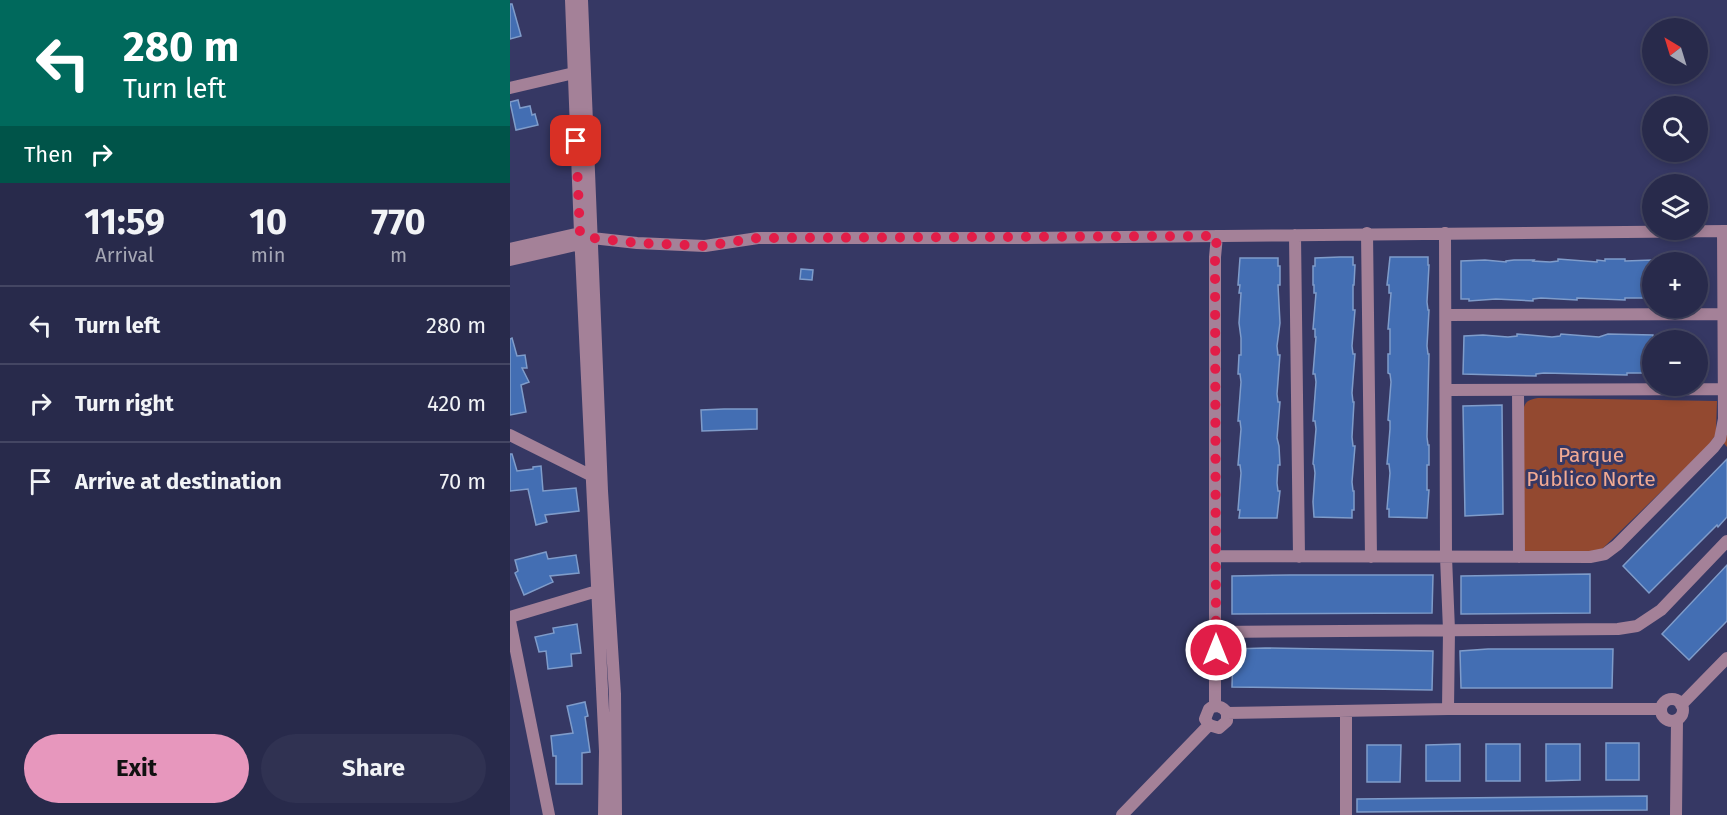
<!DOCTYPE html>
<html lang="en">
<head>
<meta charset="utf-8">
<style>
	:root { --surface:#282a4b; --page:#303252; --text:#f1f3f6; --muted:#a5a7b5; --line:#444663; --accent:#e797bd }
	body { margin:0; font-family:"Fira Sans",sans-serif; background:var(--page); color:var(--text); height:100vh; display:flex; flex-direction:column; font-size:22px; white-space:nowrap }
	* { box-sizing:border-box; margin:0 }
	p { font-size:20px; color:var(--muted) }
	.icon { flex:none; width:33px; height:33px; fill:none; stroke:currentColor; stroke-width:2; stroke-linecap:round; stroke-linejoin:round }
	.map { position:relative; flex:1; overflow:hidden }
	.drawer { display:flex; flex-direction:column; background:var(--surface); width:510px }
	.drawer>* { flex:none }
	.guide { background:#00695c; color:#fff; overflow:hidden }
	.needle { width:39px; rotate:322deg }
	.tools { position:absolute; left:1132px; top:18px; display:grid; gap:12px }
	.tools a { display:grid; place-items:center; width:66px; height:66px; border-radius:50%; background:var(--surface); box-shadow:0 3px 9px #0003,0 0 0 2px var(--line); font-size:30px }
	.pin { position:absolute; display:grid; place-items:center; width:51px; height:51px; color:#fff; margin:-26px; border-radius:12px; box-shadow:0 3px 9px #0006 }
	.me { position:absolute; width:66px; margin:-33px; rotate:0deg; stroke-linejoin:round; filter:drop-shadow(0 0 4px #0008) }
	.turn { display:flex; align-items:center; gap:21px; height:126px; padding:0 24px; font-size:27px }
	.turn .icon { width:78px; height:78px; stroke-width:2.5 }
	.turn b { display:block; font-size:42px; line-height:51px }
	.then { display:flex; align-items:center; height:57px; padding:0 24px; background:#0003; gap:12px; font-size:22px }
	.eta { display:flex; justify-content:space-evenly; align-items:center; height:102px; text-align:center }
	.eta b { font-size:36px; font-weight:700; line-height:42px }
	.primary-button { display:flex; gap:12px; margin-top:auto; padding:12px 24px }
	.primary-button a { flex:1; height:69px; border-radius:36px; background:var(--accent); color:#111; font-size:24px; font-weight:700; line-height:69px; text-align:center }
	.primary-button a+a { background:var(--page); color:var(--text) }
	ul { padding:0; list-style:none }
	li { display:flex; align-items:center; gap:18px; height:78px; padding:0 24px; border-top:2px solid var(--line) }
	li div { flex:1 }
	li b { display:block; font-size:22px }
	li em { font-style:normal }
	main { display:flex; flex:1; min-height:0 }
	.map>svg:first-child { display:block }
	.green { fill:#934930 }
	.building { fill:#436eb3; stroke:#7f9cca; stroke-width:1.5 }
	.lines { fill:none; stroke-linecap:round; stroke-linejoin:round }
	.minor { stroke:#a48198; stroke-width:12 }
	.route { stroke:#e11d48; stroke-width:10; stroke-dasharray:0 18 }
	.labels { text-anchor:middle; stroke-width:6; stroke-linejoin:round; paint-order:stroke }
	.park-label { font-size:21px; fill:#f1aa93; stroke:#363864 }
</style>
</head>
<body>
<main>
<section class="drawer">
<div class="guide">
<div class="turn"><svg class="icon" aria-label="left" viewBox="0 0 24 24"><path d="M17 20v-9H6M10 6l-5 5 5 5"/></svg><div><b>280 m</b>Turn left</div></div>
<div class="then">Then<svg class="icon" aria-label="right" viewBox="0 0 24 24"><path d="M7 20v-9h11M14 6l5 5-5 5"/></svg></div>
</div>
<div class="eta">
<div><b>11:59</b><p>Arrival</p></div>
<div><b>10</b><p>min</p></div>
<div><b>770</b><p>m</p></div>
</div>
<ul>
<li><svg class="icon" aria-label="left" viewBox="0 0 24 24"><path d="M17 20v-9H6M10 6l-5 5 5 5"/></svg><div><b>Turn left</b></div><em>280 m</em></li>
<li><svg class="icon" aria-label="right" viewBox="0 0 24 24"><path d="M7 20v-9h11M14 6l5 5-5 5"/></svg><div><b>Turn right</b></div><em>420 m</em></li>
<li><svg class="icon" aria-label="arrive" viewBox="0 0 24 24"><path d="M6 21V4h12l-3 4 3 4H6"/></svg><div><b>Arrive at destination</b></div><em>70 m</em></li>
</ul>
<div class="primary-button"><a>Exit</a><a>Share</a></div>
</section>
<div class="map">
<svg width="1217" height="815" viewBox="0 0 1217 815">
	<rect width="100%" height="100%" fill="#363864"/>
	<path class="green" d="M1028,398L1207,401L1206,429L1217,433V447L1210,439L1204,437L1199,445L1091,550L1081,553L1015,551L1013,547V411C1015,401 1018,400 1028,398Z"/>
	<path class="building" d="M0,4H2L11,36L0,39Z
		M8,100L10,108L20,106L22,115L25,114L28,125L6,130L0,102Z
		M830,257H843V265H845L844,285H843V310H845L842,346L843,354H845L842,393L843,402H844L842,437L843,446H845L842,482L843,491H844V510H842V518L804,517L803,502L805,473L804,465L803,464L806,429L805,421H803L806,382L805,374H803L806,337H805V329H803L806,293H804V285H803V266H805V258Z
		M880,257H918V265H919L917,302L918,310H919L917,346L918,354H919L917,437L918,445H919V465H917V490H919L917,518L879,517V509H877L880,473L879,464H877L880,429V421L878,420L881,382L880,374L878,373V354H880V329H878L881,293H879V285H877Z
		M730,258H768V266H770V285H768L770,323L767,346L768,355H770L767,394L768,402H770L767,438L769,446L770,465H768L767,483L768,491H770L767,518H729L730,510H728L731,473L730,465H728L731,429L730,421H728L731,382L730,374H728L729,355H731V338L729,323L731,293H729L730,285H728Z
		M1048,259L1087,262V260L1095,261V259H1115V261L1143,260V298H1115V300L1067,298V300L1031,298L1023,299V301L986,299L959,301V299H951V261L975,260L996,262V261L1004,260H1024L1023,261L1040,262L1048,261Z
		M291,269L303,270L302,280L290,279Z
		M1007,334L1042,337L1050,336L1051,334L1089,337L1098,334L1143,335V373H1117V375L1034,373L1026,374V376L953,374L954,336L973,335L998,337L1007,336Z
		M2,338L7,356L15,355L17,368H12L19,382L11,385L16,412L0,415V339Z
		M992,405L993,514L955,516L953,406Z
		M214,409H247V429L192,431L191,410Z
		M0,454H2L7,471L23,469V467L31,466L33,491L66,488L69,511L35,515L37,522L26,525L18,489L0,491Z
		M1217,459V517L1208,527L1207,525L1139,593L1113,566Z
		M36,552L38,559L66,555L69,573L40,576L43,582L14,595L5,573L8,571L5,560Z
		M1217,565V621L1179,660L1152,634Z
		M1080,574V613L951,614V576Z
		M780,575H923L922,613L722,614V576Z
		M67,624L71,653L61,654L62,666L38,669L36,651L29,652L25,637L44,633L43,628Z
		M755,648L923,651L922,690L722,687L723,649Z
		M978,649H1103L1102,688H951L950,651Z
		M75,702L78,716L75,717L80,752L72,753V784H46V756H43L41,736L63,733L57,706Z
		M1096,743H1129V780H1096Z
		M950,744V781H916V745Z
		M976,744H1010V781H976Z
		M1036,744H1070V780L1036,781Z
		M857,745H891L890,782H857Z
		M1137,796V810L847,812V799Z"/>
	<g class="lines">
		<path class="minor" d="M61,0L70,233L95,751L94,815
			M72,0L92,491L105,694L106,815
			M0,88L64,73
			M857,233L861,557
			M935,233L936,557L939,630L938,709
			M785,235L789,557
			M82,238L127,243L195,246L248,238H515L1217,231
			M0,249L70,233L82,238L70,244L0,260
			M936,315L1213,314
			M937,390L1213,389
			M1008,390L1009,557
			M0,435L82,476
			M705,556L1080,557L1095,554L1107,545L1204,447L1210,439L1214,419L1213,231
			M0,617L87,591
			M0,621L39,815
			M706,632L1108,629L1127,626L1151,610L1217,541
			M1151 710a11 11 0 1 1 22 0a11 11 0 1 1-22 0Z
			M1171,705L1217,658
			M705,706V257L707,236
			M836,711V815
			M717,713V721L709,728L699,725L695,719L699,709C705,704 713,706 717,713L938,709H1151
			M612,815L699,725
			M1166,815L1167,720"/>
	</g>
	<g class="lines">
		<path class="route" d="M66,141L70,233L82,238L128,243L195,246L248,238L707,236L705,257L706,650"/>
	</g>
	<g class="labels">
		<g class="park-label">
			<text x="1081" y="462">Parque<tspan x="1081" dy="24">Público Norte</tspan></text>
		</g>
	</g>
</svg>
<div class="tools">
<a><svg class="needle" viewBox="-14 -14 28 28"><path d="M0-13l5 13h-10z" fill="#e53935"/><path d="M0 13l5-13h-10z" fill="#a5a7b5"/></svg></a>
<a><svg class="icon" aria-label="search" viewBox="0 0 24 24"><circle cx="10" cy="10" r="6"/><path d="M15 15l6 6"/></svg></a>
<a><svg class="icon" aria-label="layers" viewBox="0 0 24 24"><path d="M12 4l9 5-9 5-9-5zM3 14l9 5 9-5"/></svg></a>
<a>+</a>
<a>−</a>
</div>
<div class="pin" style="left:66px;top:141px;background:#d93025"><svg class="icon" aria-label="arrive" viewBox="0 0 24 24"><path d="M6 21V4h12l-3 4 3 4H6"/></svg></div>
<svg class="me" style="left:706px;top:650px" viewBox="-20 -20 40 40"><circle r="17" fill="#e11d48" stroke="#fff" stroke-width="3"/><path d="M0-11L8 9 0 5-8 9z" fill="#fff"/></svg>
</div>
</main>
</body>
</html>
